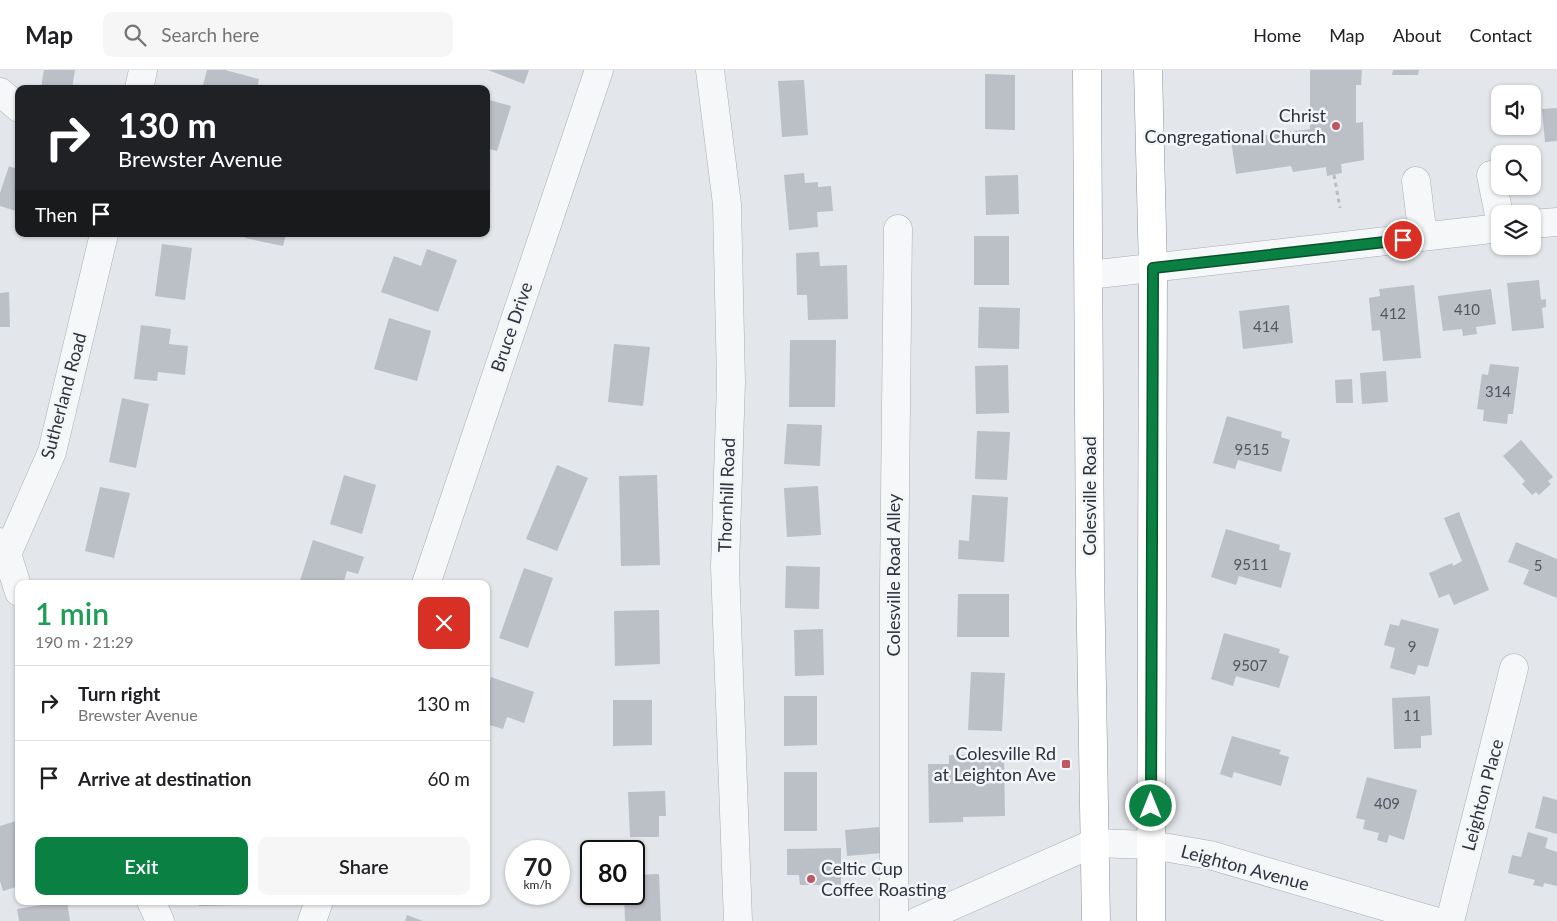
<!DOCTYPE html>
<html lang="en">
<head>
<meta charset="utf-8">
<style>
	:root { --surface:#fff; --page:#f6f6f6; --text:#202124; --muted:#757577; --line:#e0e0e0; --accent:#0b8043 }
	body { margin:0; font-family:Lato,sans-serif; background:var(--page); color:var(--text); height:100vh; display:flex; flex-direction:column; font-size:19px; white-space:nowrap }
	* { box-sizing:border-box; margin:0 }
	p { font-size:16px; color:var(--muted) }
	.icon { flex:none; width:28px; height:28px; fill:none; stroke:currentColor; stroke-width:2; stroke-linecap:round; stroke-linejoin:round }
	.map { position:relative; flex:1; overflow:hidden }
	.sheet { position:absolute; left:15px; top:510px; width:475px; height:325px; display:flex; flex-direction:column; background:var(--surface); border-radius:10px; box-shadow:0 1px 4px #0004 }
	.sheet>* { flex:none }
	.banner { position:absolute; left:15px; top:15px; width:475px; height:152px; border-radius:10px; box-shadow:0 1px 4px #0004; background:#202124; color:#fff; overflow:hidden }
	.controls { position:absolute; left:1491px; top:15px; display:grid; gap:10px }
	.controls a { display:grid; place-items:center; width:50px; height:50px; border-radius:10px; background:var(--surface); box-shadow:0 1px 4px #0004; font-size:25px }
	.speed { position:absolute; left:505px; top:770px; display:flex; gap:10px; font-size:25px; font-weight:700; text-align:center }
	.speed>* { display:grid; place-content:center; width:65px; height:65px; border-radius:50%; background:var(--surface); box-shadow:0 1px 4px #0004; line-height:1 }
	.speed small { font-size:12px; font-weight:400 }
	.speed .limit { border:2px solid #111; border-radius:8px; background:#fff; color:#111 }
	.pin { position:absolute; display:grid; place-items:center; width:42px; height:42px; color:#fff; margin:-21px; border:2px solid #fff; border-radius:50%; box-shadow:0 1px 5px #0007 }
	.me { position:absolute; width:55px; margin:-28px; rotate:0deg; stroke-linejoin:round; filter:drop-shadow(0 0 4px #0008) }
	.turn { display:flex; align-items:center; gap:18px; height:105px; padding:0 20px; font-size:22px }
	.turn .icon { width:65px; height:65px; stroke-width:2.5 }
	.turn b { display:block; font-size:35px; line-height:42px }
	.then { display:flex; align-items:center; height:48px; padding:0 20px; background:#0003; gap:10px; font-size:19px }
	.round { display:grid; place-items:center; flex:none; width:52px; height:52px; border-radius:10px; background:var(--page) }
	.headline { display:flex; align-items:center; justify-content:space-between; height:85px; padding:0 20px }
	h1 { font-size:30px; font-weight:600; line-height:38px; color:#1e9e55 }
	.primary-button { display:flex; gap:10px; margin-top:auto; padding:10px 20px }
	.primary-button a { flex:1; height:58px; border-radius:10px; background:var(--accent); color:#fff; font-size:20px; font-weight:600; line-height:58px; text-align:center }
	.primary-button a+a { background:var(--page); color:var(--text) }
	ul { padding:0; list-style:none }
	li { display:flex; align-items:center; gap:15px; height:75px; padding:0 20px; border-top:1px solid var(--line) }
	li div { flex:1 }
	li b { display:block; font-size:19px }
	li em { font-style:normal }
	header { display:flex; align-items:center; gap:30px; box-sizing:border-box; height:70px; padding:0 25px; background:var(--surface); border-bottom:1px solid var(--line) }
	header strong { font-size:24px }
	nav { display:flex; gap:28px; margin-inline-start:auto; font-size:18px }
	.search { width:350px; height:45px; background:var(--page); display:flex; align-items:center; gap:12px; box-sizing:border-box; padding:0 18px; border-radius:10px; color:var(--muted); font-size:19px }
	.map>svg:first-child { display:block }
	.building { fill:#bbbfc6 }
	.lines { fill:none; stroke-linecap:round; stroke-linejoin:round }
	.minor-casing { stroke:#a9adb4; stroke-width:29 }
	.highway-casing { stroke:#8c939f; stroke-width:29 }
	.path { stroke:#babcc1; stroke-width:3; stroke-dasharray:4 4; stroke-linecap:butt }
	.minor { stroke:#f6f7f8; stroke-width:28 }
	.highway { stroke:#fff; stroke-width:28 }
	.route-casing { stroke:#07532c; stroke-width:12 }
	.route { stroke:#0b8043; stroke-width:9 }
	.poi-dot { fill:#bf5865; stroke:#f3f5f7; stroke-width:2 }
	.labels { text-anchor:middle; stroke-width:5; stroke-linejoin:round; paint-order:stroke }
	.number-label { font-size:15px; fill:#505662 }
	.poi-label { font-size:18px; fill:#2d3340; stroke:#f3f5f7; text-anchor:end }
	.street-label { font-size:18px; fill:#2d3340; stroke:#f3f5f7 }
</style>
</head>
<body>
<header>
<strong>Map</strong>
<div class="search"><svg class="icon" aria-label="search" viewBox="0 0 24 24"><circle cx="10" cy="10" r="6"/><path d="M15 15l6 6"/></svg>Search here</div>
<nav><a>Home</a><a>Map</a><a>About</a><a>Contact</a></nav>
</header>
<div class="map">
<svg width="1557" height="851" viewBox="0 0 1557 851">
	<rect width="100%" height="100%" fill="#e3e6ea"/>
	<path class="building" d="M44,0H75L72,19L41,18Z
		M207,0H225L259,9L257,19H202Z
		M488,0H529L524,14Z
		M1310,0H1362L1361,15H1356V53L1363,52L1364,90L1341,94L1342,103L1327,106L1326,97L1293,102L1291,96L1236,104L1231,70L1310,59Z
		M1393,0H1419L1418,5H1392Z
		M985,4L1015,5V60L985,59Z
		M804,10L808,65L782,67L778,11Z
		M486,29L511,36L497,81L486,78Z
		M1557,38V71L1545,72L1542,39Z
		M9,96L19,100V142L0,136V123Z
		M804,103L805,113L818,112V117L831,116L833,141L817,142L818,157L789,160L784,105Z
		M1018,105L1019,144L986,145L985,106Z
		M246,164H286L283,176L245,168Z
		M974,166H1009V215H974Z
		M162,174L192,178L185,230L155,226Z
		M427,179L457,190L438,242L381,222L394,186L421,196Z
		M819,182L820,196L847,195L848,249L808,250L807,225H797L796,183Z
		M1539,210L1541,230L1546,229V237L1542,238L1544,258L1512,261L1507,213Z
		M1414,215L1421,288L1383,291L1380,260L1372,261L1369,228L1380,226L1379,219Z
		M1491,219L1496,254L1476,257L1477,264L1463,266L1462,259L1443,261L1438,226Z
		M9,222L10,257H0V223Z
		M1289,235L1293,273L1243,279L1239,241Z
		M979,237L1020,238L1019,279L978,278Z
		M389,248L431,261L417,311L374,299Z
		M141,255L171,259L169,274L188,276L185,305L158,302L157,311L134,309Z
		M790,270H836L835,337H789Z
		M614,274L650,277L643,336L608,332Z
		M1490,294L1519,297L1513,344H1508L1507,354L1483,351L1484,340L1477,339L1482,304L1488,305Z
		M1008,295L1009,343L976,344L975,296Z
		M1386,301L1388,332L1362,334L1360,303Z
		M1352,309L1353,333H1336L1335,310Z
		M122,328L149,334L136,398L109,392Z
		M1227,346L1282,362L1281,367L1290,370L1281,402L1238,390L1235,399L1213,393Z
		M787,354L822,355L820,396L784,394Z
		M977,361L1010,362L1007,410L975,409Z
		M1521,370L1553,407L1548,411L1551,414L1539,425L1536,422L1532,425L1522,414L1525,411L1503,386Z
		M557,395L588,408L557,481L526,469Z
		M344,405L376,415L362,464L330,454Z
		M657,405L660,495L621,496L619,406Z
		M818,416L821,465L787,467L784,418Z
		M100,417L130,423L114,488L85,481Z
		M972,425L1008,427L1004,492L958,489L959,470L969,471Z
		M1459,442L1489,520L1454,535L1449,524L1439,528L1429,503L1452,493L1453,496L1462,491L1444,448Z
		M1226,459L1280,475L1279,480L1291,483L1281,518L1239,506L1236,515L1211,507Z
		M313,470L364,487L358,504L347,501L343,514H299Z
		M1516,472L1557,489V528L1523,514L1529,500L1508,492Z
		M786,496L820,497L819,539L785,538Z
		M524,498L553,508L528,578L499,568Z
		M958,524H1009V567H957Z
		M659,540L660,594L615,596L614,541Z
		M1401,549L1439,559L1428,597L1418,595L1415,605L1390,598L1395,578L1384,575L1390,554L1399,556Z
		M823,559L824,605L795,606L794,560Z
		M1224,563L1280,579L1279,583L1289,586L1279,618L1236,606L1233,616L1211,609Z
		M971,602L1005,603L1002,661L968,660Z
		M491,607L534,622L524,653L507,647L503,659L486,654V622Z
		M784,626H817V675L784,676Z
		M1430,626L1432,665L1421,666V678L1394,679L1392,628Z
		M613,630H652V675L613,676Z
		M1232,666L1281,680L1279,684L1289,687L1281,716L1234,702L1232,708L1220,704Z
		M1004,684L1005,746L963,747V752L929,753L928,694H949V685Z
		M784,702H817V761H784Z
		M1367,707L1417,720L1404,770L1389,765L1387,773L1377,770L1379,763L1363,759L1365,750L1356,748Z
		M665,721L666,746H659V767H630L628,722Z
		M1543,726L1557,730V764L1535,758Z
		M19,750V816L3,821L0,811V756Z
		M879,757L882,783L847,786L845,760Z
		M1528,762L1548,768L1545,778L1557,782V816L1544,813L1543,817L1533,815L1535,810L1508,803L1512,785L1521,787Z
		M841,778V815H800L799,805H787V779Z
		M659,804L661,851H625L624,824H634V805Z
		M67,831L70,851H19L17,839Z
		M199,831H244V835L199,836Z
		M407,845L423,851H405Z"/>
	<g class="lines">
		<g class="minor-casing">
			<path id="minor" d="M710,0L727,134L731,312L725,497L738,851
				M139,19L143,0
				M0,22L19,38
				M1491,105L1500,150
				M1416,111L1423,167
				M1532,154L1557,152
				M1089,205L1500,158
				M0,472L7,484L19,522
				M7,484L52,382L104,164
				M426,514L599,0
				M151,831L160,851
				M312,851L319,831
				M894,851V515L898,159
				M918,851L1094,773L1151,775L1210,785L1434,851
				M1450,851L1514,598"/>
		</g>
		<g class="highway-casing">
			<path id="highway" d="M1087,0L1090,502L1096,851
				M1148,0L1153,199L1151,851"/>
		</g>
		<path class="path" d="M1403,4V0
			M1334,105L1340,138"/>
		<use href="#minor" class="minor"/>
		<use href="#highway" class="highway"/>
	</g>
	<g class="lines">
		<g class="route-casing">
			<path id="route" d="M1151,736L1153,198L1403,170"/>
		</g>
		<use href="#route" class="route"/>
	</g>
	<g class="poi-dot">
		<circle cx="1336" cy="56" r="5"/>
		<rect x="1061" y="689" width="10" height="10" rx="2.5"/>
		<circle cx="811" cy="809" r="5"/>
	</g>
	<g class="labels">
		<g class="number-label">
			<text x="1467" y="245">410</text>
			<text x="1393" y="249">412</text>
			<text x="1266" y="262">414</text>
			<text x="1498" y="327">314</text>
			<text x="1252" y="385">9515</text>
			<text x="1251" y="500">9511</text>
			<text x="1538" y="501">5</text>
			<text x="1412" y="582">9</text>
			<text x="1250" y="601">9507</text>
			<text x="1412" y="651">11</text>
			<text x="1387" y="739">409</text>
		</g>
		<g class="poi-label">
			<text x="1326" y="52">Christ<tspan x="1326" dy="21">Congregational Church</tspan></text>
			<text x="1056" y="690">Colesville Rd<tspan x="1056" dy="21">at Leighton Ave</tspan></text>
			<text x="821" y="805" text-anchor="start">Celtic Cup<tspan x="821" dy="21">Coffee Roasting</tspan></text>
		</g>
		<g class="street-label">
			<text transform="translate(512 257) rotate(-71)" y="6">Bruce Drive</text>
			<text transform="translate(64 326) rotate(-75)" y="6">Sutherland Road</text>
			<text transform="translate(727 425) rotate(-88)" y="6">Thornhill Road</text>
			<text transform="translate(1090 426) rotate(-90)" y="6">Colesville Road</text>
			<text transform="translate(894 505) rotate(-90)" y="6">Colesville Road Alley</text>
			<text transform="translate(1483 725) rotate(-75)" y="6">Leighton Place</text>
			<text transform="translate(1245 798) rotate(15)" y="6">Leighton Avenue</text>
		</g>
	</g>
</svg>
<div class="controls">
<a><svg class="icon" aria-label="sound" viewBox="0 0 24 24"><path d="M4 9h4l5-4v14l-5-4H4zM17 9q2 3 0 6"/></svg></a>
<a><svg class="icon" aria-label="search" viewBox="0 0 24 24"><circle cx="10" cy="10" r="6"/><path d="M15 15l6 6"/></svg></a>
<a><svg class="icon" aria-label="layers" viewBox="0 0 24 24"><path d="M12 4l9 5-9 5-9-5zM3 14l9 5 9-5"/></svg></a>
</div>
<div class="speed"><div>70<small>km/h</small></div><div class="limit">80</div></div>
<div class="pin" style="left:1403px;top:170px;background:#d93025"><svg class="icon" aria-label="arrive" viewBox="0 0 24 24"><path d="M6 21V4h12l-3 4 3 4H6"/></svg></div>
<svg class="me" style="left:1151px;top:736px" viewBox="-20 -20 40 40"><circle r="17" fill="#0b8043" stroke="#fff" stroke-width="3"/><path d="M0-11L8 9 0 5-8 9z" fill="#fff"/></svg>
<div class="banner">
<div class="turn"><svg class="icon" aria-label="right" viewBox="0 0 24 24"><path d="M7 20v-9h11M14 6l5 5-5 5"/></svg><div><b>130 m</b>Brewster Avenue</div></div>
<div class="then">Then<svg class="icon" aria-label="arrive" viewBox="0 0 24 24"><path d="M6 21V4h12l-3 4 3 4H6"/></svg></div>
</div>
<section class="sheet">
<div class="headline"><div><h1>1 min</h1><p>190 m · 21:29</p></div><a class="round" style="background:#d93025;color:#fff"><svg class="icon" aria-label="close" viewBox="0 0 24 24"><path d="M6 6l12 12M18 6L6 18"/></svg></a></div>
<ul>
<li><svg class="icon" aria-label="right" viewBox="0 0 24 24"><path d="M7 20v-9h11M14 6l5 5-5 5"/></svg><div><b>Turn right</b><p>Brewster Avenue</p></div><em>130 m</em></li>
<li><svg class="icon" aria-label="arrive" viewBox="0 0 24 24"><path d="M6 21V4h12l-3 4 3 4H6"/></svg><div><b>Arrive at destination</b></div><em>60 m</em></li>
</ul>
<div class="primary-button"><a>Exit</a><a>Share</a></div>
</section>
</div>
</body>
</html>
